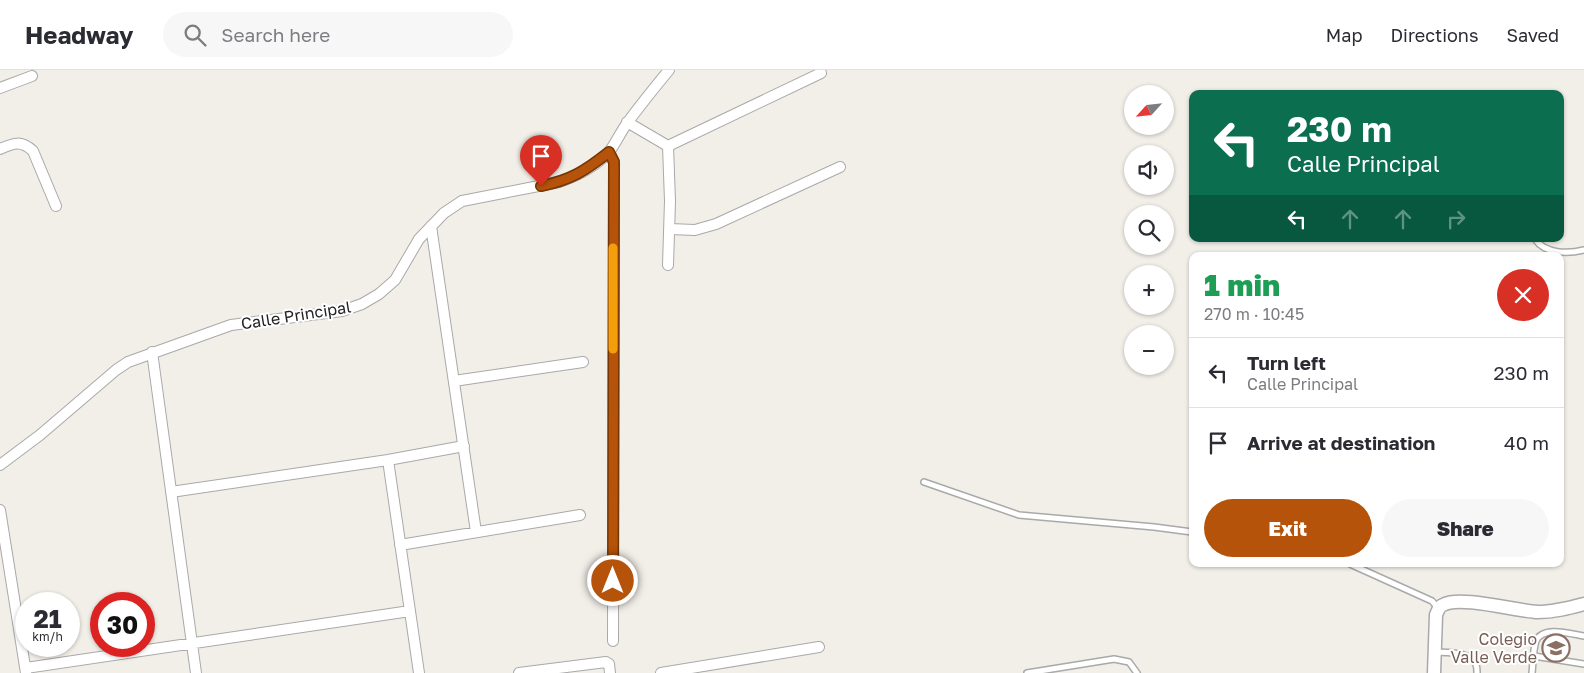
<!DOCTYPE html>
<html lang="en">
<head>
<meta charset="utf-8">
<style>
	:root { --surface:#fff; --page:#f7f7f7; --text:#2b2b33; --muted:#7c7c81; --line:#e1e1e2; --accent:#b45309 }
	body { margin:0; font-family:"Golos Text",sans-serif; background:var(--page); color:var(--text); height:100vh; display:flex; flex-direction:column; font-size:19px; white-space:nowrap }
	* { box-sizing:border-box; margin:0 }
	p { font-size:16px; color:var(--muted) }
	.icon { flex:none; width:28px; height:28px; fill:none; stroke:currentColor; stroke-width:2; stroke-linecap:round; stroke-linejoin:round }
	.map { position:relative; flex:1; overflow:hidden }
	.panel { position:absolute; left:1189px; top:182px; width:375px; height:315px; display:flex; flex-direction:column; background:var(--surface); border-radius:10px; box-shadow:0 1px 4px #0004 }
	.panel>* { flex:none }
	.hud { position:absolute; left:1189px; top:20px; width:375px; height:152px; border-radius:10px; box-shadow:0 1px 4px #0004; background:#0b6e4f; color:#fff; overflow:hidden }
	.needle { width:32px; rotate:243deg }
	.tools { position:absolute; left:1124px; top:15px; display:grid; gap:10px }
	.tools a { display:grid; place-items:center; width:50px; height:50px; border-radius:50%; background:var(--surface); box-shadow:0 1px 4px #0004; font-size:25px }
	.speed { position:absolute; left:15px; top:522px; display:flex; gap:10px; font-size:25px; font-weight:700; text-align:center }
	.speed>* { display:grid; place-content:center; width:65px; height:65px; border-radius:50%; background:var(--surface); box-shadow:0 1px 4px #0004; line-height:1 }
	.speed small { font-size:12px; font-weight:400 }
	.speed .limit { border:8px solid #d22; background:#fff; color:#111 }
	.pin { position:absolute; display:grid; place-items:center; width:42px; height:42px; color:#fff; margin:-51px -21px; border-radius:50% 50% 50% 0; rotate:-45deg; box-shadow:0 0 5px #0007 }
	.pin .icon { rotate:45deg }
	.me { position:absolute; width:55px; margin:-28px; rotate:0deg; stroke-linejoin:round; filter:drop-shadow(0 0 4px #0008) }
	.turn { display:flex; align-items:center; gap:18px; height:105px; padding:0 15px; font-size:22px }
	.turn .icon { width:65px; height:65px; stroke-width:2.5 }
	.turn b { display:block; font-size:35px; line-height:42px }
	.lanes { display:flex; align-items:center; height:48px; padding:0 15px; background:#0003; justify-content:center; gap:25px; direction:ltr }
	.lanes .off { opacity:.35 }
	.round { display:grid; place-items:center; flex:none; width:52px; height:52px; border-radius:26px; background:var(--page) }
	.headline { display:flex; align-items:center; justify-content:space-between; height:85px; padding:0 15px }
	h1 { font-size:30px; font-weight:800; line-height:38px; color:#1e9e55 }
	.primary-button { display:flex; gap:10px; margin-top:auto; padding:10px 15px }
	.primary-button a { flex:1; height:58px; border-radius:30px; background:var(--accent); color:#fff; font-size:20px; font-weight:800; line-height:58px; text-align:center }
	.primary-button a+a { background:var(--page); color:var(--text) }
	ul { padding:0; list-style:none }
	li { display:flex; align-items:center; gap:15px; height:70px; padding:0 15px; border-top:1px solid var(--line) }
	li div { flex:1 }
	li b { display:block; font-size:19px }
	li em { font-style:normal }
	header { display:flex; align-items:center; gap:30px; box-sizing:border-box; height:70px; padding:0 25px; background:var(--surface); border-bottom:1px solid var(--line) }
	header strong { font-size:24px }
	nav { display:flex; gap:28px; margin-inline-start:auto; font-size:18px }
	.search { width:350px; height:45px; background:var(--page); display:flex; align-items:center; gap:12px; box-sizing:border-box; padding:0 18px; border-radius:28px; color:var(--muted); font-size:19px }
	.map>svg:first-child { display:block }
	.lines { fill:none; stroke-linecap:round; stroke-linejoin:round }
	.service-casing { stroke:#a9a9a9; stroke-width:8 }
	.minor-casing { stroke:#a9a9a9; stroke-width:12 }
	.tertiary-casing { stroke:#a9a9a9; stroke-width:15 }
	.service { stroke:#fff; stroke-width:5 }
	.minor { stroke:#fff; stroke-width:10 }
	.tertiary { stroke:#fff; stroke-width:12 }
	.route-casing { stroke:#753606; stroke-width:12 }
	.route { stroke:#b45309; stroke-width:9 }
	.slow { stroke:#f59e0b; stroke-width:9 }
	.labels { text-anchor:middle; stroke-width:4; stroke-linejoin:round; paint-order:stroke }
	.street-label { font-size:16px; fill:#222; stroke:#fff }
	.education-label { font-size:16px; fill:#785e54; stroke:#fff; text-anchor:end }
</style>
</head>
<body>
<header>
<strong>Headway</strong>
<div class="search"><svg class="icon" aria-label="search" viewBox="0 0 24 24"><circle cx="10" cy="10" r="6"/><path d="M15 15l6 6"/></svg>Search here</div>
<nav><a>Map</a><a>Directions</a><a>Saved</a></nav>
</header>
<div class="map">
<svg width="1584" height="603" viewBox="0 0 1584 603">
	<rect width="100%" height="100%" fill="#f2efe9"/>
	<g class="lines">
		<g class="service-casing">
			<path id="service" d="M1535,169C1545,184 1568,184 1584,180
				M924,412L1019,445L1154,457L1192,462
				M1350,494L1432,531L1438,538
				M1434,582C1446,583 1471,581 1476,595C1477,597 1477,600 1477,603
				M1534,586L1584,594
				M1027,603L1114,589L1129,592L1137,603
				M1532,603C1533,595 1533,579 1536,571C1543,555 1571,564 1584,566"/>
		</g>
		<g class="minor-casing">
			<path id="minor" d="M0,18L32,6
				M627,52L668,76L821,3
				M0,79C14,73 21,70 33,81L56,136
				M609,82L614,92L613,571
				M431,156L476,462
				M670,159L695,160L716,154L840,97
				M668,195L670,131L668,76
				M152,282L196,603
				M454,311L583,292
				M388,390L419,603
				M0,395L40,365L116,300L128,292L231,255L342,241L362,234L379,224L395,210L419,169L444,143L462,131L559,112C577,106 596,96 609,82C616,73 621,61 628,52C641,34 655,17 669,0
				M171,422L388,390L464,376
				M0,440L26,603
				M400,475L580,445
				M26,598L410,541
				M519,603L606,592L609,594L610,603
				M661,603L819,577"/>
		</g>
		<g class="tertiary-casing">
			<path id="tertiary" d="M1434,603L1436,545C1438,540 1439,536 1445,534C1461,526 1517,541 1538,542C1554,542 1569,538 1584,534"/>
		</g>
		<use href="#service" class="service"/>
		<use href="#minor" class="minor"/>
		<use href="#tertiary" class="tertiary"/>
	</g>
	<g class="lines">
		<g class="route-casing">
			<path id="route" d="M541,116C571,110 585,101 609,82L614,92L613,511"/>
		</g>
		<use href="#route" class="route"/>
		<path class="slow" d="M613,279V178"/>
	</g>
	<defs>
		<g id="school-ring" transform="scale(1.4375)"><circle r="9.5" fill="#fff" stroke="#8d6e63" stroke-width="1.5"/><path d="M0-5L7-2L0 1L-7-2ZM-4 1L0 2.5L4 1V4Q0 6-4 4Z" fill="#8d6e63"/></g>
	</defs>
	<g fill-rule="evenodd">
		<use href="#school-ring" x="1556" y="578"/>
	</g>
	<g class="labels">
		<g class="street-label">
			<text transform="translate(296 245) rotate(-9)" y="6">Calle Principal</text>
		</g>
		<g class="education-label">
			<text x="1537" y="575">Colegio<tspan x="1537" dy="18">Valle Verde</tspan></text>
		</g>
	</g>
</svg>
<div class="tools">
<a><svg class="needle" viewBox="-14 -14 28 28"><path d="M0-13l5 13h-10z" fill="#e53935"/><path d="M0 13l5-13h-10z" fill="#7c7c81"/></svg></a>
<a><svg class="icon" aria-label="sound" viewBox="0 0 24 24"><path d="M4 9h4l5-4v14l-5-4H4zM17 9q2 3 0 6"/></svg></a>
<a><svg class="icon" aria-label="search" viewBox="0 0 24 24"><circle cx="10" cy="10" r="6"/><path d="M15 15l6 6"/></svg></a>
<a>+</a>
<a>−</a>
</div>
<div class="speed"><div>21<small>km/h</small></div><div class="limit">30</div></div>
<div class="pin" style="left:541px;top:116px;background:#d93025"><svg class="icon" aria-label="arrive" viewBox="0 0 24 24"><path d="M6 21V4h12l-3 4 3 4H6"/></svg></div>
<svg class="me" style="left:613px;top:511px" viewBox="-20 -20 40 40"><circle r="17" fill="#b45309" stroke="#fff" stroke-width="3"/><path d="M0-11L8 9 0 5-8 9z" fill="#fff"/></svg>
<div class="hud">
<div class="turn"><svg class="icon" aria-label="left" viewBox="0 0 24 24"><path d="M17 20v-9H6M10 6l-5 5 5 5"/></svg><div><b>230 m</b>Calle Principal</div></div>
<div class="lanes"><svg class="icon" aria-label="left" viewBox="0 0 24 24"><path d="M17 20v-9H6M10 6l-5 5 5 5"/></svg><svg class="icon off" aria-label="ahead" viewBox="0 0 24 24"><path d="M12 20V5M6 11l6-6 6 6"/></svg><svg class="icon off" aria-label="ahead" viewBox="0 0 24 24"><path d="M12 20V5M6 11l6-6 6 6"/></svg><svg class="icon off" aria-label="right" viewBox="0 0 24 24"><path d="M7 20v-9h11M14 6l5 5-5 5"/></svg></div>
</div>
<section class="panel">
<div class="headline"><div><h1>1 min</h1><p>270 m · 10:45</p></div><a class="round" style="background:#d93025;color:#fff"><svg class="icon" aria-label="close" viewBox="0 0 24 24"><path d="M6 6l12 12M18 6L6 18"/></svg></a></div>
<ul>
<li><svg class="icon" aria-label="left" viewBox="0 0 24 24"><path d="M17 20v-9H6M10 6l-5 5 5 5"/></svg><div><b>Turn left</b><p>Calle Principal</p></div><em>230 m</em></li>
<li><svg class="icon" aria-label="arrive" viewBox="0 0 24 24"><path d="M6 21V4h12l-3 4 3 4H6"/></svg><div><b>Arrive at destination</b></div><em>40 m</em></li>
</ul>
<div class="primary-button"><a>Exit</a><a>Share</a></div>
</section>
</div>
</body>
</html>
